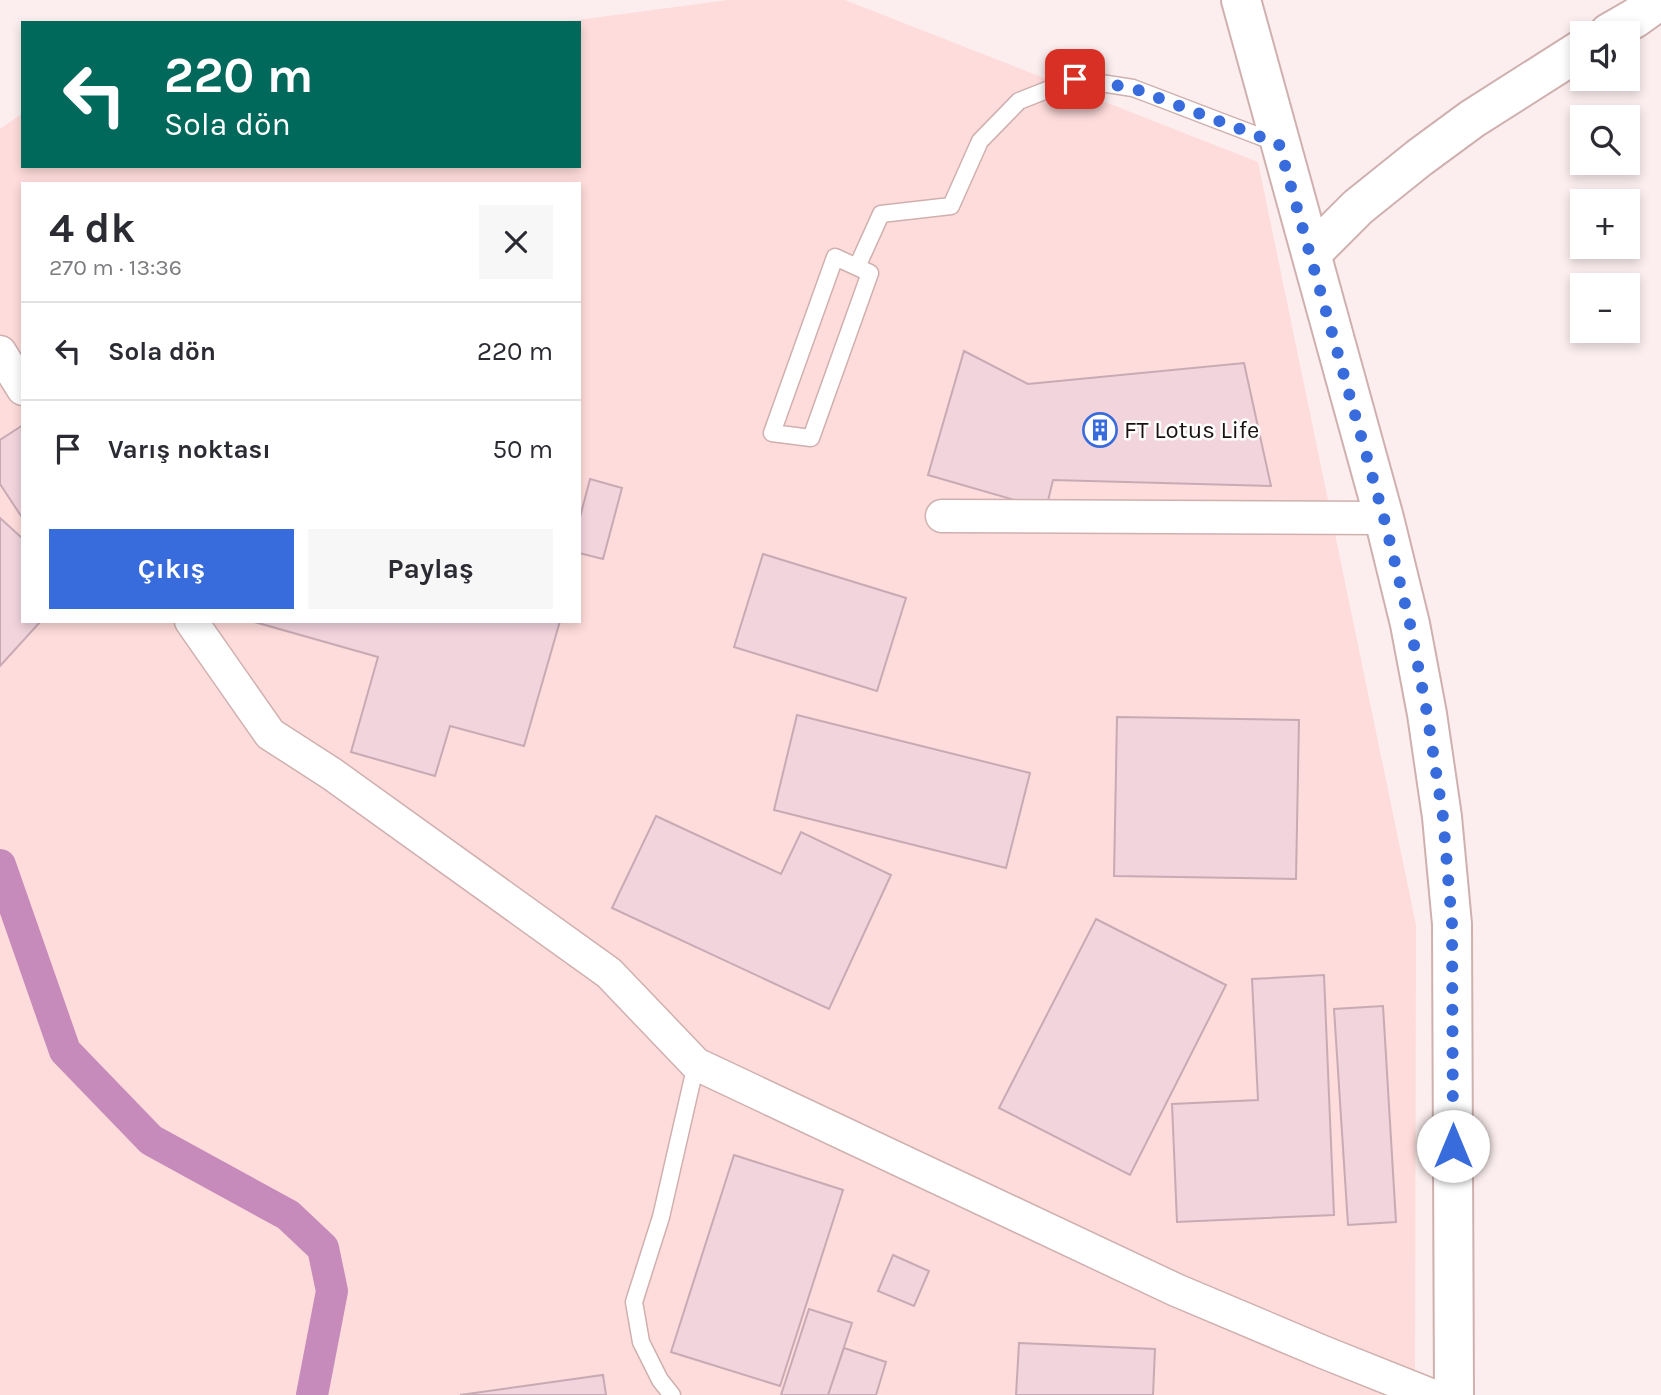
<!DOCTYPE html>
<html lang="tr">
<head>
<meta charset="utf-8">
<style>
	:root { --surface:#fff; --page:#f7f7f7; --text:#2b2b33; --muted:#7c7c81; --line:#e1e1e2; --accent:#386bdb }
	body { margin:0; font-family:Karla,sans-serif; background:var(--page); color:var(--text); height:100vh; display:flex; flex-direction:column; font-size:26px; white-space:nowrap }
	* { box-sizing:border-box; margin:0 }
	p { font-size:23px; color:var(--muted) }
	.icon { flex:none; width:38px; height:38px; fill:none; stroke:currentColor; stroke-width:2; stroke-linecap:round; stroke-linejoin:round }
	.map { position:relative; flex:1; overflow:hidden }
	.drawer { position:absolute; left:21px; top:182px; width:560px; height:441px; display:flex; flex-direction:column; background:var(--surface); border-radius:0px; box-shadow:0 4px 10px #0003 }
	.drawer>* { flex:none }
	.banner { position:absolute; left:21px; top:21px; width:560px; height:147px; border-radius:0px; box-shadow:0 4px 10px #0003; background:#00695c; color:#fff; overflow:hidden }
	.fabs { position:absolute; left:1570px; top:21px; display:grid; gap:14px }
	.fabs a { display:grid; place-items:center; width:70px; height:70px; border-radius:0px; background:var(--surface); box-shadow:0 4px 10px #0003; font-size:35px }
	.pin { position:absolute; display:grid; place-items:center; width:60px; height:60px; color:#fff; margin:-30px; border-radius:14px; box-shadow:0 4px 10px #0006 }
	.me { position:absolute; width:77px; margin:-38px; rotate:0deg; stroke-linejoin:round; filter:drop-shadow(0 0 5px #0008) }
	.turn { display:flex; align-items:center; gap:24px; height:147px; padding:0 28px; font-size:32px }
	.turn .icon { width:91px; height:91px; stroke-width:2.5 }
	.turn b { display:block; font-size:49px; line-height:60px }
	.round { display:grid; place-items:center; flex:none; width:74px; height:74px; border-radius:0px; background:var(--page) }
	.summary { display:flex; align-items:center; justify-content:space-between; height:119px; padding:0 28px }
	h1 { font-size:42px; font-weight:700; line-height:52px }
	.cta { display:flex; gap:14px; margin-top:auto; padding:14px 28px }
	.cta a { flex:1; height:80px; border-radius:0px; background:var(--accent); color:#fff; font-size:28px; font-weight:700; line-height:80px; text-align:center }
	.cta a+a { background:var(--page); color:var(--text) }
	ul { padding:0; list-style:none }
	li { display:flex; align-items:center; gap:21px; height:98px; padding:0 28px; border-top:2px solid var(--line) }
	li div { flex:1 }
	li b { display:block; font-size:26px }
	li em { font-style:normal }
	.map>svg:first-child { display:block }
	.built { fill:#fedcdb; fill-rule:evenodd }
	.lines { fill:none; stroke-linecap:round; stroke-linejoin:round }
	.canal { stroke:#c68bbb; stroke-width:32 }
	.building { fill:#f2d4dd; stroke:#c8aab4; stroke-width:2 }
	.lane-casing { stroke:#cfb0af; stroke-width:19 }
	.street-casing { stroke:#cfb0af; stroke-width:35 }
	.secondary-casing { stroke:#cfb0af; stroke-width:42 }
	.lane { stroke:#fff; stroke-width:16 }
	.street { stroke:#fff; stroke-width:32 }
	.secondary { stroke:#fff; stroke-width:38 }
	.route { stroke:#386bdb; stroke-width:12; stroke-dasharray:0 21.6 }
	.labels { text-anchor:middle; stroke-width:5; stroke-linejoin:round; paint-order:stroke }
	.poi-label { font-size:24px; fill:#1c1111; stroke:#fff; text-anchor:start }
</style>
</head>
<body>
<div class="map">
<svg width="1661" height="1395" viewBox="0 0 1661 1395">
	<rect width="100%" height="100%" fill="#fceeee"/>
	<path class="built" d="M728,0H845L1258,162L1416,925L1415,1395H0V129L23,113V166H579V23H555ZM23,184H579V621H23Z"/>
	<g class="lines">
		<path class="canal" d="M0,865L65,1051L151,1140L288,1215L323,1248L332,1291L312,1395"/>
	</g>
	<path class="building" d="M964,351L1028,384L1244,363L1271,486L1053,480L1046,509L928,475Z
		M23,425V519L0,484V440Z
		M590,479L622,488L603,559L579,553V521Z
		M0,518L23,539V621H41L0,666Z
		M763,554L906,598L877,691L734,647Z
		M251,621H560L524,746L450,726L435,776L351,752L378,657Z
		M797,715L1030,773L1006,868L774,810Z
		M1117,717L1299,720L1296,879L1114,876Z
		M656,816L781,874L801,832L891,875L829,1009L612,908Z
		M1096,919L1226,985L1130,1175L999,1108Z
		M1324,975L1334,1215L1177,1222L1172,1104L1258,1100L1252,979Z
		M1383,1006L1396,1222L1348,1225L1334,1009Z
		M734,1155L843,1190L780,1386L671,1352Z
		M893,1255L929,1271L914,1306L878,1291Z
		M809,1309L852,1323L828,1395H781Z
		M1019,1343L1155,1349L1153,1395H1016Z
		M844,1348L886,1362L876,1395H828Z
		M603,1375L606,1395H460Z"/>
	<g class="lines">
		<g class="lane-casing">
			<path id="lane" d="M835,257L870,273L811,438L772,433Z
				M857,267L881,214L951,206L980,141L1019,101L1075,79L1133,88L1277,143
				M672,1395L660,1380L641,1342L634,1302L661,1217L696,1064"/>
		</g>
		<g class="street-casing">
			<path id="street" d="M0,352L23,389
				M942,516L1384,518
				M191,621L270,734L332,774L609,973L696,1064L1176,1290L1323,1352L1431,1395"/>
		</g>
		<g class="secondary-casing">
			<path id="secondary" d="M1241,0L1384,518L1410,624L1427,714L1442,817L1452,924L1454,1395
				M1609,33L1635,18L1660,0
				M1311,254L1358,207L1419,158L1472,119L1582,49"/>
		</g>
		<use href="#lane" class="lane"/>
		<use href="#street" class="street"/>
		<use href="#secondary" class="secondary"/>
	</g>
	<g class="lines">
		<path class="route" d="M1075,79L1133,88L1279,144L1384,518L1410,624L1427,713L1443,817L1452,924L1453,1146"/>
	</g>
	<defs>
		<g id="building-ring" transform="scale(1.75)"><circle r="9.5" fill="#fff" stroke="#386bdb" stroke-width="1.5"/><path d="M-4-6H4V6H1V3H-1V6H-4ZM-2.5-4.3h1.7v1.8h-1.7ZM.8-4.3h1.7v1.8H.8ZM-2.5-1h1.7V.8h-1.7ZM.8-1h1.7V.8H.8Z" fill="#386bdb"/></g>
	</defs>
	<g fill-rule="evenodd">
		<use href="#building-ring" x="1100" y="430"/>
	</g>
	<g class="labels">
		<g class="poi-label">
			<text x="1124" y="438">FT Lotus Life</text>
		</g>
	</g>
</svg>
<div class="fabs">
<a><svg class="icon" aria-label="sound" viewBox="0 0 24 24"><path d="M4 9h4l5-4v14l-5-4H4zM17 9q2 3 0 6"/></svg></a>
<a><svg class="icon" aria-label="search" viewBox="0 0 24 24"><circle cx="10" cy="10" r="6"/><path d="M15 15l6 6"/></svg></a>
<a>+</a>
<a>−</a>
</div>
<div class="pin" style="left:1075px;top:79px;background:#d93025"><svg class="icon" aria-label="arrive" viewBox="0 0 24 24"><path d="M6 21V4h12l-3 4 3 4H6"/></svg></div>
<svg class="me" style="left:1453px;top:1146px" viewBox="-20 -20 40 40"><circle r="19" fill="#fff"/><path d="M0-13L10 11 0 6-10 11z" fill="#386bdb"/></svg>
<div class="banner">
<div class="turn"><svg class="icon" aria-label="left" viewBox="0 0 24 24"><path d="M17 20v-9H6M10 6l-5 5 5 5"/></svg><div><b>220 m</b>Sola dön</div></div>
</div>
<section class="drawer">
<div class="summary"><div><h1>4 dk</h1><p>270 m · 13:36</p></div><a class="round"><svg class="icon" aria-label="close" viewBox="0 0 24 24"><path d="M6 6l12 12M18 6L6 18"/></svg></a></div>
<ul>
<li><svg class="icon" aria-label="left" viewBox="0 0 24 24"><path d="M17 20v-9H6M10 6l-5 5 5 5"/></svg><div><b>Sola dön</b></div><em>220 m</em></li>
<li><svg class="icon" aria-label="arrive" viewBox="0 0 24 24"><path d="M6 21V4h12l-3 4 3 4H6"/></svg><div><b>Varış noktası</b></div><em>50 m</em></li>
</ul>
<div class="cta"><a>Çıkış</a><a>Paylaş</a></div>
</section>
</div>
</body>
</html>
